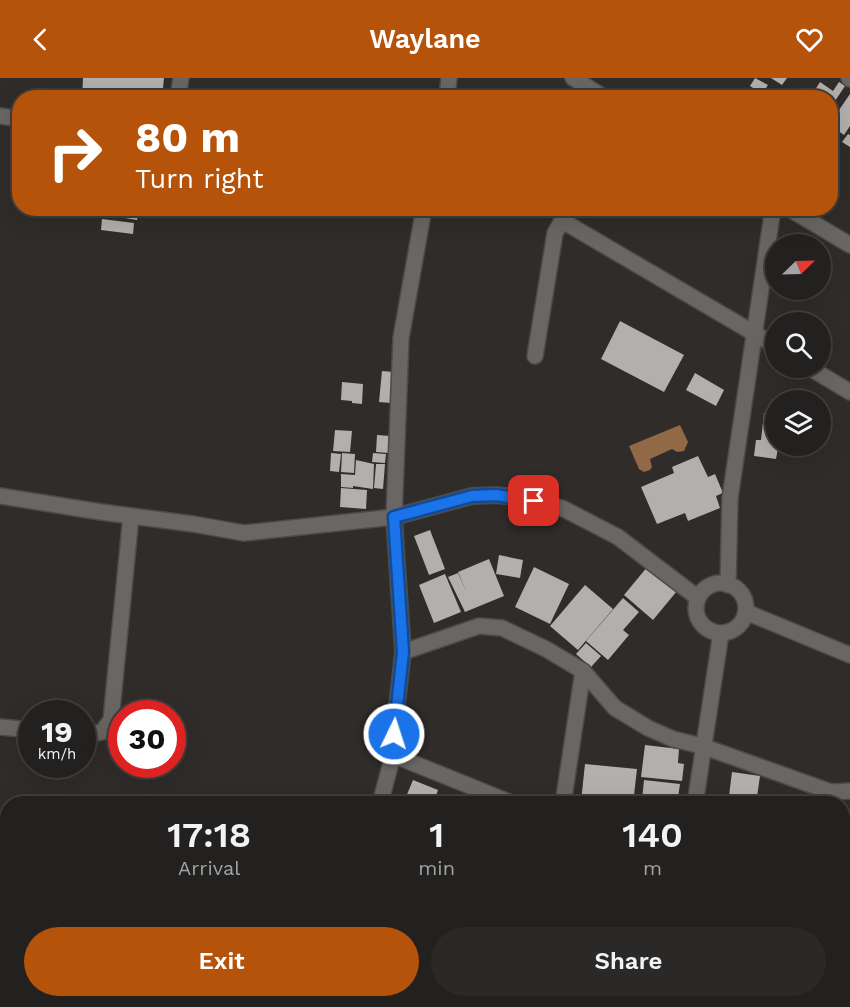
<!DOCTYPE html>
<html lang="en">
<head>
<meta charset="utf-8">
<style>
	:root { --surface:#23211f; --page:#2b2928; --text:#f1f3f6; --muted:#a3a3a4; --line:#403e3d; --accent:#b45309 }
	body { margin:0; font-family:"Work Sans",sans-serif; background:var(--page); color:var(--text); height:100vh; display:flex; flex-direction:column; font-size:22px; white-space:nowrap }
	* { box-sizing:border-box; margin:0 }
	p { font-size:20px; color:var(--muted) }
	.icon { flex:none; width:33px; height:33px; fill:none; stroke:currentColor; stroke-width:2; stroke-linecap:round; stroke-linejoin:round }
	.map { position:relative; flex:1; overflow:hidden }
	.panel { position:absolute; left:0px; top:718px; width:850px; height:212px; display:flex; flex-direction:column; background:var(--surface); border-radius:24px 24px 0 0; box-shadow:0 6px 24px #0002,0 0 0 2px var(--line) }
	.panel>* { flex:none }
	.top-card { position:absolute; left:12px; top:12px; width:826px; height:126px; border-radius:24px; box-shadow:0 6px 24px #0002,0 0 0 2px var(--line); background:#b45309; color:#fff; overflow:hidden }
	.needle { width:39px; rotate:67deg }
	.fabs { position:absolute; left:765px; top:156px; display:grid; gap:12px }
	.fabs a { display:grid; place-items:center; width:66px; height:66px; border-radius:50%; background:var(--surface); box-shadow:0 6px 24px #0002,0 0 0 2px var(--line); font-size:30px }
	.speed { position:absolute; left:18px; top:622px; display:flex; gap:12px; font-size:30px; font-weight:700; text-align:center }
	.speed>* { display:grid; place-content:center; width:78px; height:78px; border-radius:50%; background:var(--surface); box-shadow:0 6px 24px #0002,0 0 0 2px var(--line); line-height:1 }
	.speed small { font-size:15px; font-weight:400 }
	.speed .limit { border:9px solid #d22; background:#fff; color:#111 }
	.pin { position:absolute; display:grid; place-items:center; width:51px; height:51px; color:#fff; margin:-26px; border-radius:12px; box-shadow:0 3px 9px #0006 }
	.me { position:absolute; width:66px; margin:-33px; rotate:4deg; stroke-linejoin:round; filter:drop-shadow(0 0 4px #0008) }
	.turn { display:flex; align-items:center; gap:21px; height:126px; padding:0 24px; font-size:27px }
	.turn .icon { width:78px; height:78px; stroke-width:2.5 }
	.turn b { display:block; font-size:42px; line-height:51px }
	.eta { display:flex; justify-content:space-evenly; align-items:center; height:102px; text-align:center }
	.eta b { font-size:36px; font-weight:600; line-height:42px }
	.action { display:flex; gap:12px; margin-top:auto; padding:12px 24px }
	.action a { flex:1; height:69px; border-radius:36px; background:var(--accent); color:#fff; font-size:24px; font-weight:600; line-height:69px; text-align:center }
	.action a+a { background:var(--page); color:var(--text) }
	header { display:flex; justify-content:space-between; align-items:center; height:78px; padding:0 24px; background:var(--accent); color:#fff; font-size:27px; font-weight:600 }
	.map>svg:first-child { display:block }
	.water { fill:#916946 }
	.building { fill:#b3afac }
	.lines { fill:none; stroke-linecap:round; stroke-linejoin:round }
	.minor-casing { stroke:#4d4a48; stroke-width:18 }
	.minor { stroke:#6a6663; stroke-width:15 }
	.route-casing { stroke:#114b97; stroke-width:15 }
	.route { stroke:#1a73e8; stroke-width:10 }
</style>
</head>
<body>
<header><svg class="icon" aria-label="back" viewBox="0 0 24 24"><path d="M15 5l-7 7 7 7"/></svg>Waylane<svg class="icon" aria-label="heart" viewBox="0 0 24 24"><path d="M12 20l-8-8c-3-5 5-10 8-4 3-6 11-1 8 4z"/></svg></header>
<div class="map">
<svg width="850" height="929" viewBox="0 0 850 929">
	<rect width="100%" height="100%" fill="#2f2c29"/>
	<path class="water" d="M680,347L688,364L684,373L677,374L672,371L650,381L652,389L650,392L644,394L639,391L629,368Z"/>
	<path class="building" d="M83,0H164L162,20H82Z
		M755,0L768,7L762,16L750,8Z
		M771,0H787L782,7Z
		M820,4L833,13L839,4L845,8L831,29V20H810Z
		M850,16V48L844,57L831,48V39L837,30L839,32Z
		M848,56L850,57V69L842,64Z
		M107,130H125L124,140L106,137Z
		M127,130H139L137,142L125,140Z
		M102,141L134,145L133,156L101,152Z
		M620,243L684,277L664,314L601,281Z
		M382,293L394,294L391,325L379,324Z
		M695,295L724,312L716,328L686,312Z
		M342,304L363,306L362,326L352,325V323L341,322Z
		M764,335L776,336V368H795L794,372L778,370L776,381L754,378L756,362H761Z
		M335,352L352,353L350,374L333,373Z
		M377,357L390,358L389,375L376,374Z
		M331,375L341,376L339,394L330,393Z
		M342,375L355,376L354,395L341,394Z
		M373,375L386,376L385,385L372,384Z
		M698,378L708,399L715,396L723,415L716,418L720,430L688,443L685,435L657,446L641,409L674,395L672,389Z
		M356,382L374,386L373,411L353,408V410L341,409V396L355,397Z
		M376,386H385L383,411L374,410Z
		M341,410L367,412L366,431L340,429Z
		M430,452L445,491L429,497L414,458Z
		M499,477L523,482L520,500L496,496Z
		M489,481L504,518L465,534L448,499L458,495L467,515L458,494Z
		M648,488L677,513L653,542L624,517Z
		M534,489L569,506L550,546L515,529Z
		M445,496L461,534L434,545L419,507Z
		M585,507L613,531L578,572L550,548Z
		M623,520L639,534L623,552L629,557L608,582L586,563Z
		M586,565L601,578L591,589L576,576Z
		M645,667L679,671L678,685L684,686L682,703L641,699Z
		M585,686L637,691L633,726L581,724Z
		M732,694L760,698L756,726L738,724V726H728Z
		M413,702L438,712L433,726H403Z
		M644,702L680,706L677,726L642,722Z
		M450,717L470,725L472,721L484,726H447Z
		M843,874L850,878V928L836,922H843Z
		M492,922H527L524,929H508Z
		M538,922H622L638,929H535Z
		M694,922H782L780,929H700L692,926Z
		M786,922H812L828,929H783Z"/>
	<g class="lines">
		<g class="minor-casing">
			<path id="minor" d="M573,0L605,20
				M849,0L850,1
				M178,20L181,0
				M447,20L449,0
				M0,38L20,41
				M788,130L850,167
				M535,278L555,155L560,146L566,145L776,268
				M810,290L850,314
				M0,418L101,434L193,446L244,455L394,439L472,418L496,417L514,419L562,430L618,459L698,520
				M696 530a25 25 0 1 1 50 0a25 25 0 1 1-50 0Z
				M728,507L730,420L773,130
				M746,534L850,577
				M403,574L479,548L502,550L546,571L583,593L615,630L648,650L673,661L702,668L831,714L850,713
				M0,649L32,652
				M82,657L102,654L111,642L131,438
				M393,677L514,726
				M380,726L393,677L396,636L403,574L394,439L401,260L424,130
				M563,726L583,593
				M695,726L721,555
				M843,869L850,872
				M656,922L671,929"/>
		</g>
		<use href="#minor" class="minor"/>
	</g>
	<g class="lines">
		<g class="route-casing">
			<path id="route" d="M394,656L403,574L394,439L472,418L496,417L534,423"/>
		</g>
		<use href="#route" class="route"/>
	</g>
</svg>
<div class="fabs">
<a><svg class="needle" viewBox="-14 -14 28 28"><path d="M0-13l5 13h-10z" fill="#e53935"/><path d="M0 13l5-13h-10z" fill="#a3a3a4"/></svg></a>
<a><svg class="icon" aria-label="search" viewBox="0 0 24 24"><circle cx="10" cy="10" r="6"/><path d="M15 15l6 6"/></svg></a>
<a><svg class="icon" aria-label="layers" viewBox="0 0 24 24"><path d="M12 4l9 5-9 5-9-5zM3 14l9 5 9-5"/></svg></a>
</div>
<div class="speed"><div>19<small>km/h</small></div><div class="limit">30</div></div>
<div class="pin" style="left:534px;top:423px;background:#d93025"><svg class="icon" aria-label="arrive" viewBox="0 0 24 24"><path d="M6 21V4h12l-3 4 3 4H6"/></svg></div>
<svg class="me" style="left:394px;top:656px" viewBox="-20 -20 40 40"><circle r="17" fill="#1a73e8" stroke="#fff" stroke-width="3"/><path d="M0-11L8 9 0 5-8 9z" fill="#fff"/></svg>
<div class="top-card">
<div class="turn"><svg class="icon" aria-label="right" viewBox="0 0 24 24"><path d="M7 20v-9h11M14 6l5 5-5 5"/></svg><div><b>80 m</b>Turn right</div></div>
</div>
<section class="panel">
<div class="eta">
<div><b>17:18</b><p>Arrival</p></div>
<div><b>1</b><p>min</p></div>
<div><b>140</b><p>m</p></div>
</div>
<div class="action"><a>Exit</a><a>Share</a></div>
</section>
</div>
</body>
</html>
